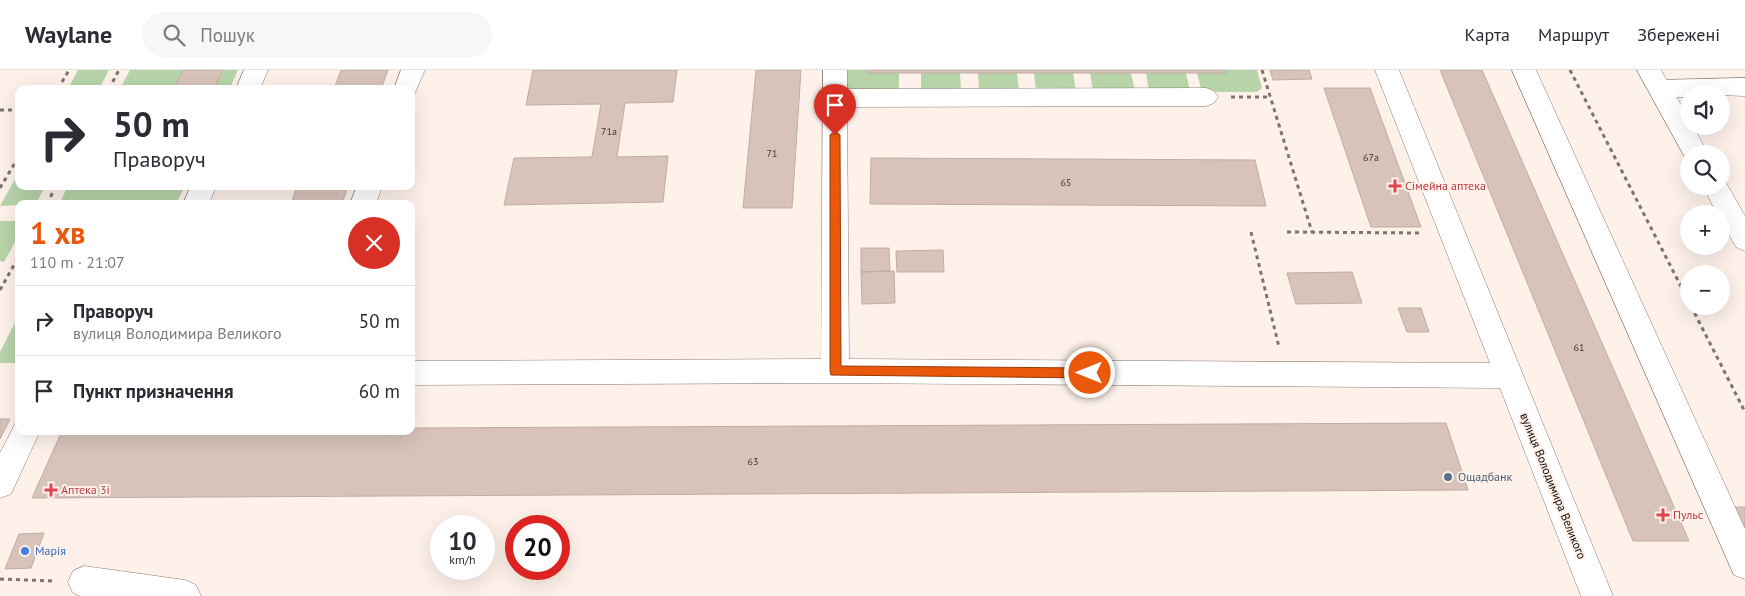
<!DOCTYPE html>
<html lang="uk">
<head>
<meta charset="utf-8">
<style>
	:root { --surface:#fff; --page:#f7f7f7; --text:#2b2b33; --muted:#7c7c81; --line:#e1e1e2; --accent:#ea580c }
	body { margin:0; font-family:"PT Sans",sans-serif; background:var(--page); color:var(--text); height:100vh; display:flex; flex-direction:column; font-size:19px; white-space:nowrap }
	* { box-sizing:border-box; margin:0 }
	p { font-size:16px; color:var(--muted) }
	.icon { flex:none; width:28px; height:28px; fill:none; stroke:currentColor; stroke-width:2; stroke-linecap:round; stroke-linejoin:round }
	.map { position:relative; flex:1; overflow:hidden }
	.panel { position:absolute; left:15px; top:130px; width:400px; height:235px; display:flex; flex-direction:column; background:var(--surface); border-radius:10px; box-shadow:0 5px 20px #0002 }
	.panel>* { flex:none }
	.top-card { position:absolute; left:15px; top:15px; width:400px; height:105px; border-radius:10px; box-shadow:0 5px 20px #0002; background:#fff; color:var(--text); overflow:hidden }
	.tools { position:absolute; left:1680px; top:15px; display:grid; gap:10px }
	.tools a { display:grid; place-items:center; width:50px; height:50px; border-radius:50%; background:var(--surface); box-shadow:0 5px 20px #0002; font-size:25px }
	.speed { position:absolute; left:430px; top:445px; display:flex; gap:10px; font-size:25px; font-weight:700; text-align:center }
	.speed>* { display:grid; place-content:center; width:65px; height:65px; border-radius:50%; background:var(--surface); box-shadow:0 5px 20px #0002; line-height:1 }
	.speed small { font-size:12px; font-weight:400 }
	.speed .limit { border:8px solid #d22; background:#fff; color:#111 }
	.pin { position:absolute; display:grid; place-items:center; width:42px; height:42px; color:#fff; margin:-51px -21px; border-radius:50% 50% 50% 0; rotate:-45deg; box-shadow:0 0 5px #0007 }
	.pin .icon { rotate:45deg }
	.me { position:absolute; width:55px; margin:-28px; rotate:270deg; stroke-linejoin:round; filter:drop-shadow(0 0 4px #0008) }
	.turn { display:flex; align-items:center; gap:18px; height:105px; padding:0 15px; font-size:22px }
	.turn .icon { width:65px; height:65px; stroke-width:2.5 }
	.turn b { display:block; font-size:35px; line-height:42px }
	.round { display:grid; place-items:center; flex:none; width:52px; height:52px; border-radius:26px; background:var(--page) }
	.head { display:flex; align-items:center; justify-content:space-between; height:85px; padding:0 15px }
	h1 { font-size:30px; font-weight:600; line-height:38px; color:var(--accent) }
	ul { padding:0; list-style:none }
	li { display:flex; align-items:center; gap:15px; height:70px; padding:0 15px; border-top:1px solid var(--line) }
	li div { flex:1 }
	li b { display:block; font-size:19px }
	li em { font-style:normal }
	header { display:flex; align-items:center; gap:30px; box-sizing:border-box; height:70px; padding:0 25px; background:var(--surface); border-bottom:1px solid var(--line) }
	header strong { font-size:24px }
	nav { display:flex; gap:28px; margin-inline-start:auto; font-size:18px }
	.search { width:350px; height:45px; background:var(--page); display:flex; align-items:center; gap:12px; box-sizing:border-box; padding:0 18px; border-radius:28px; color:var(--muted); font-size:19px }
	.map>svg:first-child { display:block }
	.green { fill:#b7d4a9 }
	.building { fill:#d8c3ba; stroke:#c0aca3 }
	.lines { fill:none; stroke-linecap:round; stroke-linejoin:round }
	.minor-casing { stroke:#8a7a6e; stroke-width:1 }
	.major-casing { stroke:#8a7a6e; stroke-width:1 }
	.path { stroke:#7d746e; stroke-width:3; stroke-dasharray:4 4; stroke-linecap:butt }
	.minor { fill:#fff; fill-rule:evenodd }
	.major { fill:#fff; fill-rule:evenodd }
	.route { fill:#ea580c; stroke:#983908 }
	.health-dot { fill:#e0444e; stroke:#fdf1ea; stroke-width:2 }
	.service-dot { fill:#5c6f8a; stroke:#fdf1ea; stroke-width:2 }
	.shop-dot { fill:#3f7fe0; stroke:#fdf1ea; stroke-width:2 }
	.labels { text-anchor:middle; stroke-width:4; stroke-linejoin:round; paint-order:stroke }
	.number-label { font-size:10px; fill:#423833 }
	.health-label { font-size:12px; fill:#be3a42; stroke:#fdf1ea; text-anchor:start }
	.service-label { font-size:12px; fill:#4e5e75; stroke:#fdf1ea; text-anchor:start }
	.street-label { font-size:12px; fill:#100a06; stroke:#fdf1ea }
	.shop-label { font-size:12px; fill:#366cbe; stroke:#fdf1ea; text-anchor:start }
</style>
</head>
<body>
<header>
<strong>Waylane</strong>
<div class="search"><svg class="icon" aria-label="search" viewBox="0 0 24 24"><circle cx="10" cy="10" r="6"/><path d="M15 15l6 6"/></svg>Пошук</div>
<nav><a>Карта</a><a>Маршрут</a><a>Збережені</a></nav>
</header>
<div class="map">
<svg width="1745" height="526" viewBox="0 0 1745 526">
	<rect width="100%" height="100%" fill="#fdf1ea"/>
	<path class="green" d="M78,0H109L99,19H68Z
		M130,0H183L173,19H120Z
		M223,0H238L230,18L214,19Z
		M844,0H868L869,3H899V21H859L847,17Z
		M1226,0H1257L1262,18L1257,22H1202L1197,3H1226Z
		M921,3H960L961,21H921Z
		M978,3H1017L1019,21H979Z
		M1034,3H1073L1076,21H1036Z
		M1090,3H1131L1135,21H1093Z
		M1146,3H1186L1190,21H1149Z
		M19,102V116H45L36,134L0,136Z
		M68,116H185L176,134H59Z
		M0,151H19V165L4,192L0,191Z
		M19,245V293H0V282Z"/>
	<path class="building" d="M183,0H223L214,19H173Z
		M341,0H388L381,19H334Z
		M533,0H677L673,32L625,33L617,87L668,86L663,132L504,135L514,88L592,87L601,34L526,35Z
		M756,0H801L792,138H743Z
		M868,0H1226V3H868Z
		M1270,0H1309L1312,9L1273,10Z
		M1440,0H1482L1689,471H1633Z
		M1324,18H1370L1421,157H1371Z
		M871,88L1255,90L1266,136L870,134Z
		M297,116H348L342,134H291Z
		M861,178H889L890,201L861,202Z
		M943,180L944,202H897L896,181Z
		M894,201L895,233L862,234L861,202Z
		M1352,202L1362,233L1296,234L1287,203Z
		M1398,238H1421L1429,262H1407Z
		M0,349H10L0,369Z
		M1446,353L1468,420L32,428L62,361H411V358Z
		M1733,437H1745V460Z
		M44,463L31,498L5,499L19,464Z"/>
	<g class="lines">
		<g class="minor-casing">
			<path id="minor" d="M244,0H268L260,19H236Z
				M401,0H425L414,25L411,26V19H394Z
				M823,0H847V19L1206,18L1214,21L1218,27L1214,33L1206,36L847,37L849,289L1490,293L1375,0H1399L1613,526H1581L1500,318L835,313L411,315V291L821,289Z
				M1512,0H1536L1745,459V509L1734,505Z
				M1745,8V26L1689,24V27L1660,28L1652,25L1648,19L1652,13L1660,10Z
				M191,116H216L209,134H183Z
				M357,116H382L376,134H350Z
				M19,350V361H40L11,424L0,428V383L16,352Z
				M84,496L185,510L196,515L201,526H80L73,523L68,512L73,501Z"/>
		</g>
		<g class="major-casing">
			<path id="major" d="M1637,0H1661L1689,49V56H1693L1708,84H1689L1687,91Z
				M1721,108L1724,109L1745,146V181L1736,177L1721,151V144H1717L1703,116H1721Z"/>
		</g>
		<path class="path" d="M1262,0L1312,162
			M1570,0L1689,232
			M58,19L69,0
			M109,19L119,0
			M1231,27H1270
			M0,40H19
			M0,118L19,86
			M47,134L56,116
			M1251,162L1279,277
			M1287,162L1422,163
			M0,220L19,186
			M1691,236L1745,342
			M0,509L54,511"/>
		<use href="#minor" class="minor"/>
		<use href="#major" class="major"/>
	</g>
	<path class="route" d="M835,61L840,65L841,296L1090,298L1094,299L1096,303L1094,307L1090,308L831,305L830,301V65Z"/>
	<g class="health-dot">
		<path d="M1392.5 108.5h5v5h5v5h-5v5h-5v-5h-5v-5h5z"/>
		<path d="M48.5 412.5h5v5h5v5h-5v5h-5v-5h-5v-5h5z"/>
		<path d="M1660.5 437.5h5v5h5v5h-5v5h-5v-5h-5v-5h5z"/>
	</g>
	<circle class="service-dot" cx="1448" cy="407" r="5"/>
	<circle class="shop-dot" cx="25" cy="481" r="5"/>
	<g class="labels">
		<g class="number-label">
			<text x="609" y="65">71а</text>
			<text x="772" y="87">71</text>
			<text x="1371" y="91">67а</text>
			<text x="1066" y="116">65</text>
			<text x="1579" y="281">61</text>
			<text x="753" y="395">63</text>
		</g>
		<g class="health-label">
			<text x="1405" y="120">Сімейна аптека</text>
			<text x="61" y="424">Аптека 3і</text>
			<text x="1673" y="449">Пульс</text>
		</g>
		<g class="service-label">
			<text x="1458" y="411">Ощадбанк</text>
		</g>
		<g class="street-label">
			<text transform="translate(1553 416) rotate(68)" y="4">вулиця Володимира Великого</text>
		</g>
		<g class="shop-label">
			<text x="35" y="485">Марія</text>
		</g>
	</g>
</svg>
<div class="tools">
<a><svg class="icon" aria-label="sound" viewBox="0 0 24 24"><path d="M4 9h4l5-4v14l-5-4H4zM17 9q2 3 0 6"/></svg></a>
<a><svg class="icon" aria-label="search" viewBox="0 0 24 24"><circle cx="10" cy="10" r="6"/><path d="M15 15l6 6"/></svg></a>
<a>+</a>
<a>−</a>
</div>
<div class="speed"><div>10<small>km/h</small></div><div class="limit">20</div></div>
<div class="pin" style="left:835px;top:65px;background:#d93025"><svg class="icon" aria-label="arrive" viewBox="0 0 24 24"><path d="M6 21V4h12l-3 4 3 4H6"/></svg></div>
<svg class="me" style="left:1090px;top:303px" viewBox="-20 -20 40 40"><circle r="17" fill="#ea580c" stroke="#fff" stroke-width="3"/><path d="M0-11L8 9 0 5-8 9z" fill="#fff"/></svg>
<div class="top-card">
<div class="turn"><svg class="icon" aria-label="right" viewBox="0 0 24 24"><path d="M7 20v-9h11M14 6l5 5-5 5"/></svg><div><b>50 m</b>Праворуч</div></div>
</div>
<section class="panel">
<div class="head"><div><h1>1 хв</h1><p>110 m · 21:07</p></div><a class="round" style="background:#d93025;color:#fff"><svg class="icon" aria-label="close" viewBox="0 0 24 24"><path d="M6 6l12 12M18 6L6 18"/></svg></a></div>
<ul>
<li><svg class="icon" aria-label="right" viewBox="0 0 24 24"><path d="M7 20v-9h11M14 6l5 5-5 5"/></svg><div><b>Праворуч</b><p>вулиця Володимира Великого</p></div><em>50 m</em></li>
<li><svg class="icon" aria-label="arrive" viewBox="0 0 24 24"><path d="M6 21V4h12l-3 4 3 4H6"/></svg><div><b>Пункт призначення</b></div><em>60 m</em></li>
</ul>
</section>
</div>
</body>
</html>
